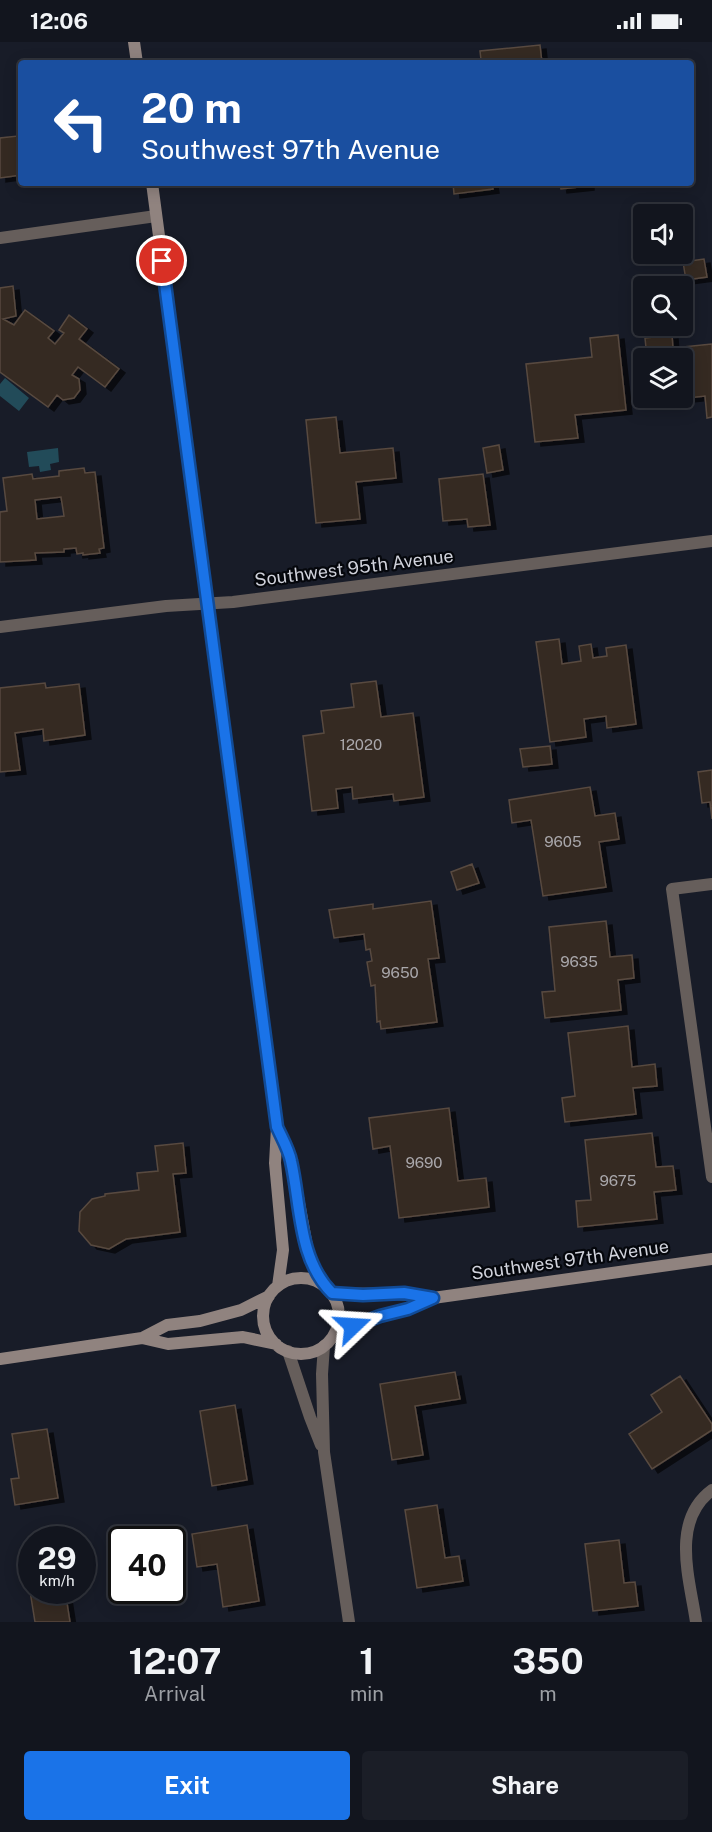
<!DOCTYPE html>
<html lang="en">
<head>
<meta charset="utf-8">
<style>
	:root { --surface:#12151e; --page:#1b1e27; --text:#f1f3f6; --muted:#9c9fa4; --line:#31343c; --accent:#1a73e8 }
	body { margin:0; font-family:"Public Sans",sans-serif; background:var(--page); color:var(--text); height:100vh; display:flex; flex-direction:column; font-size:22px; white-space:nowrap }
	* { box-sizing:border-box; margin:0 }
	p { font-size:20px; color:var(--muted) }
	.icon { flex:none; width:33px; height:33px; fill:none; stroke:currentColor; stroke-width:2; stroke-linecap:round; stroke-linejoin:round }
	.map { position:relative; height:1580px; overflow:hidden }
	.drawer { display:flex; flex-direction:column; background:var(--surface); flex:1 }
	.drawer>* { flex:none }
	.hud { position:absolute; left:18px; top:18px; width:676px; height:126px; border-radius:6px; box-shadow:0 3px 15px #0003,0 0 0 2px var(--line); background:#1a4fa0; color:#fff; overflow:hidden }
	.fabs { position:absolute; left:633px; top:162px; display:grid; gap:12px }
	.fabs a { display:grid; place-items:center; width:60px; height:60px; border-radius:6px; background:var(--surface); box-shadow:0 3px 15px #0003,0 0 0 2px var(--line); font-size:30px }
	.speed { position:absolute; left:18px; top:1484px; display:flex; gap:12px; font-size:30px; font-weight:700; text-align:center }
	.speed>* { display:grid; place-content:center; width:78px; height:78px; border-radius:50%; background:var(--surface); box-shadow:0 3px 15px #0003,0 0 0 2px var(--line); line-height:1 }
	.speed small { font-size:15px; font-weight:400 }
	.speed .limit { border:3px solid #111; border-radius:9px; background:#fff; color:#111 }
	.pin { position:absolute; display:grid; place-items:center; width:51px; height:51px; color:#fff; margin:-26px; border:3px solid #fff; border-radius:50%; box-shadow:0 2px 6px #0007 }
	.me { position:absolute; width:66px; margin:-33px; rotate:70deg; stroke-linejoin:round; filter:drop-shadow(0 0 4px #0008) }
	.turn { display:flex; align-items:center; gap:21px; height:126px; padding:0 24px; font-size:27px }
	.turn .icon { width:78px; height:78px; stroke-width:2.5 }
	.turn b { display:block; font-size:42px; line-height:51px }
	.eta { display:flex; justify-content:space-evenly; align-items:center; height:102px; text-align:center }
	.eta b { font-size:36px; font-weight:700; line-height:42px }
	.cta { display:flex; gap:12px; margin-top:auto; padding:12px 24px }
	.cta a { flex:1; height:69px; border-radius:6px; background:var(--accent); color:#fff; font-size:24px; font-weight:700; line-height:69px; text-align:center }
	.cta a+a { background:var(--page); color:var(--text) }
	.status { display:flex; justify-content:space-between; align-items:center; height:42px; padding:0 30px; background:var(--surface); direction:ltr }
	.status svg { height:16px; fill:currentColor }
	.map>svg:first-child { display:block }
	.water { fill:#224b59 }
	.building { fill:#362a20; stroke:#584a40; stroke-width:1.5; fill-rule:evenodd; filter:url(#shadow) }
	.lines { fill:none; stroke-linecap:round; stroke-linejoin:round }
	.street { stroke:#665e5b; stroke-width:12 }
	.secondary { stroke:#90837f; stroke-width:12 }
	.route-casing { stroke:#114b97; stroke-width:15 }
	.route { stroke:#1a73e8; stroke-width:10 }
	.labels { text-anchor:middle; stroke-width:4.5; stroke-linejoin:round; paint-order:stroke }
	.number-label { font-size:15px; fill:#aaa8ac }
	.street-label { font-size:18px; fill:#d0d2db; stroke:#05070c }
</style>
</head>
<body>
<div class="status"><b>12:06</b><svg viewBox="0 0 49 12"><path d="M0 12V9h3v3zM5 12V6h3v6zM10 12V3h3v9zM15 12V0h3v12zM26 1h20v11H26zM47 4h2v5h-2z"/></svg></div>
<div class="map">
<svg width="712" height="1580" viewBox="0 0 712 1580">
	<defs>
		<filter id="shadow"><feDropShadow dx="6" dy="4" stdDeviation="0" flood-color="#0009"/></filter>
	</defs>
	<rect width="100%" height="100%" fill="#181c28"/>
	<path class="water" d="M5,336L29,356L19,369L0,354V342Z
		M58,406L59,420L50,422L51,428L40,430L39,424L29,425L27,410Z"/>
	<path class="building" d="M540,3L542,21H469L481,18L480,9Z
		M18,94L21,133L0,136V96Z
		M453,141H492L493,147L454,152Z
		M560,141H588V144L561,147Z
		M704,217L707,235L686,238L683,220Z
		M13,244L16,274L3,277L14,283L25,268L54,289L48,296L55,302L64,291L59,288L69,273L87,287L79,297L119,327L105,345L78,325L72,333L79,337L80,348L74,356L63,358L57,353L48,365L0,330V246Z
		M618,293L626,368L575,373L578,396L535,400L526,322L592,315L590,296Z
		M672,293L673,306L712,302V375L707,376L705,354L652,360L651,356H682V316H647L645,296Z
		M336,375L340,411L393,406L396,436L356,440L360,477L316,481L306,378Z
		M499,403L503,428L487,431L483,406Z
		M84,426L85,431L95,430L104,506L99,507L100,511L83,513V511L77,512L76,506L64,507V510L35,511L36,518L0,520V470L7,469L3,436L32,432L33,437L59,434V429ZM61,455L64,474L37,477L35,458Z
		M483,432L490,483L468,485L467,477L443,479L439,437Z
		M559,597L562,622L581,619L579,604L591,602L593,616L607,614L606,606L626,603L636,682L607,686L606,674L584,677L586,695L550,700L536,600Z
		M376,639L381,675L413,671L424,755L394,759L393,752L353,757L352,745L336,747L338,766L312,769L303,694L324,691L321,669L354,665L351,642Z
		M45,641L46,646L79,642L85,693L44,699L43,687L15,691L20,728L0,730V646Z
		M550,704L552,722L523,725L520,707Z
		M712,728V777L710,760L702,761L698,730Z
		M590,745L595,774L615,771L619,797L599,800L606,845L543,854L531,778L512,781L509,758Z
		M472,822L479,841L457,848L451,830Z
		M431,859L439,916L428,917L437,980L381,987L380,979L377,980L375,943L371,944L367,920L372,919L370,907L366,908L364,892L334,896L329,868L373,862V867Z
		M606,879L610,915L632,913L634,936L618,938L621,968L545,976L542,950L555,949L549,885Z
		M628,984L632,1025L655,1022L657,1044L633,1046L636,1072L565,1080L562,1056L575,1054L568,991Z
		M449,1066L458,1139L486,1136L489,1165L399,1176L390,1104L373,1107L369,1076Z
		M652,1091L656,1125L673,1124L676,1148L654,1150L657,1177L578,1185L576,1159L591,1158L585,1098Z
		M183,1101L186,1131L173,1132L180,1190L126,1197L109,1207L91,1203L79,1189L80,1170L92,1157L105,1154V1152L139,1148L137,1131L158,1129L155,1104Z
		M455,1330L460,1357L415,1364L423,1413L392,1418L380,1342Z
		M680,1334L712,1382V1388L652,1427L629,1392L662,1370L651,1353Z
		M235,1363L247,1438L212,1444L200,1369Z
		M47,1387L58,1456L15,1463L11,1437L19,1436L12,1392Z
		M437,1463L445,1516L459,1514L463,1539L417,1546L405,1468Z
		M247,1483L259,1559L223,1565L217,1522L197,1525L192,1492Z
		M619,1498L624,1541L635,1540L638,1564L593,1569L585,1502Z
		M32,1517V1548H65L70,1580H35L25,1518Z"/>
	<g class="lines">
		<path class="street" d="M0,196L156,174
			M0,585L166,564L233,560L712,499
			M712,842L672,847L712,1135
			M324,1304L322,1332L324,1410L349,1580
			M288,1309L310,1375L321,1403
			M696,1580C690,1538 670,1479 712,1448"/>
		<path class="secondary" d="M134,0L137,21
			M152,141L277,1085L275,1121L283,1208L278,1244
			M279,1089L291,1117L309,1215L323,1243
			M263 1274a38 38 0 1 1 76 0a38 38 0 1 1-76 0Z
			M332,1251C365,1253 399,1250 432,1255
			M142,1296L168,1302L243,1295L276,1302
			M332,1296L366,1278L408,1267L433,1256L712,1217
			M0,1317L142,1296L167,1283L200,1279L241,1268L269,1254"/>
	</g>
	<g class="lines">
		<g class="route-casing">
			<path id="route" d="M162,219L277,1085C282,1096 289,1108 291,1119C301,1163 298,1217 332,1251L363,1253L404,1251L433,1256L408,1267L380,1274L353,1284"/>
		</g>
		<use href="#route" class="route"/>
	</g>
	<g class="labels">
		<g class="number-label">
			<text x="361" y="708">12020</text>
			<text x="563" y="805">9605</text>
			<text x="579" y="925">9635</text>
			<text x="400" y="936">9650</text>
			<text x="424" y="1126">9690</text>
			<text x="618" y="1144">9675</text>
		</g>
		<g class="street-label">
			<text transform="translate(354 526) rotate(-7)" y="6">Southwest 95th Avenue</text>
			<text transform="translate(570 1218) rotate(-8)" y="6">Southwest 97th Avenue</text>
		</g>
	</g>
</svg>
<div class="fabs">
<a><svg class="icon" aria-label="sound" viewBox="0 0 24 24"><path d="M4 9h4l5-4v14l-5-4H4zM17 9q2 3 0 6"/></svg></a>
<a><svg class="icon" aria-label="search" viewBox="0 0 24 24"><circle cx="10" cy="10" r="6"/><path d="M15 15l6 6"/></svg></a>
<a><svg class="icon" aria-label="layers" viewBox="0 0 24 24"><path d="M12 4l9 5-9 5-9-5zM3 14l9 5 9-5"/></svg></a>
</div>
<div class="speed"><div>29<small>km/h</small></div><div class="limit">40</div></div>
<div class="pin" style="left:162px;top:219px;background:#d93025"><svg class="icon" aria-label="arrive" viewBox="0 0 24 24"><path d="M6 21V4h12l-3 4 3 4H6"/></svg></div>
<svg class="me" style="left:353px;top:1284px" viewBox="-20 -20 40 40"><path d="M0-17L14 15 0 8-14 15z" fill="#1a73e8" stroke="#fff" stroke-width="4"/></svg>
<div class="hud">
<div class="turn"><svg class="icon" aria-label="left" viewBox="0 0 24 24"><path d="M17 20v-9H6M10 6l-5 5 5 5"/></svg><div><b>20 m</b>Southwest 97th Avenue</div></div>
</div>
</div>
<section class="drawer">
<div class="eta">
<div><b>12:07</b><p>Arrival</p></div>
<div><b>1</b><p>min</p></div>
<div><b>350</b><p>m</p></div>
</div>
<div class="cta"><a>Exit</a><a>Share</a></div>
</section>
</body>
</html>
